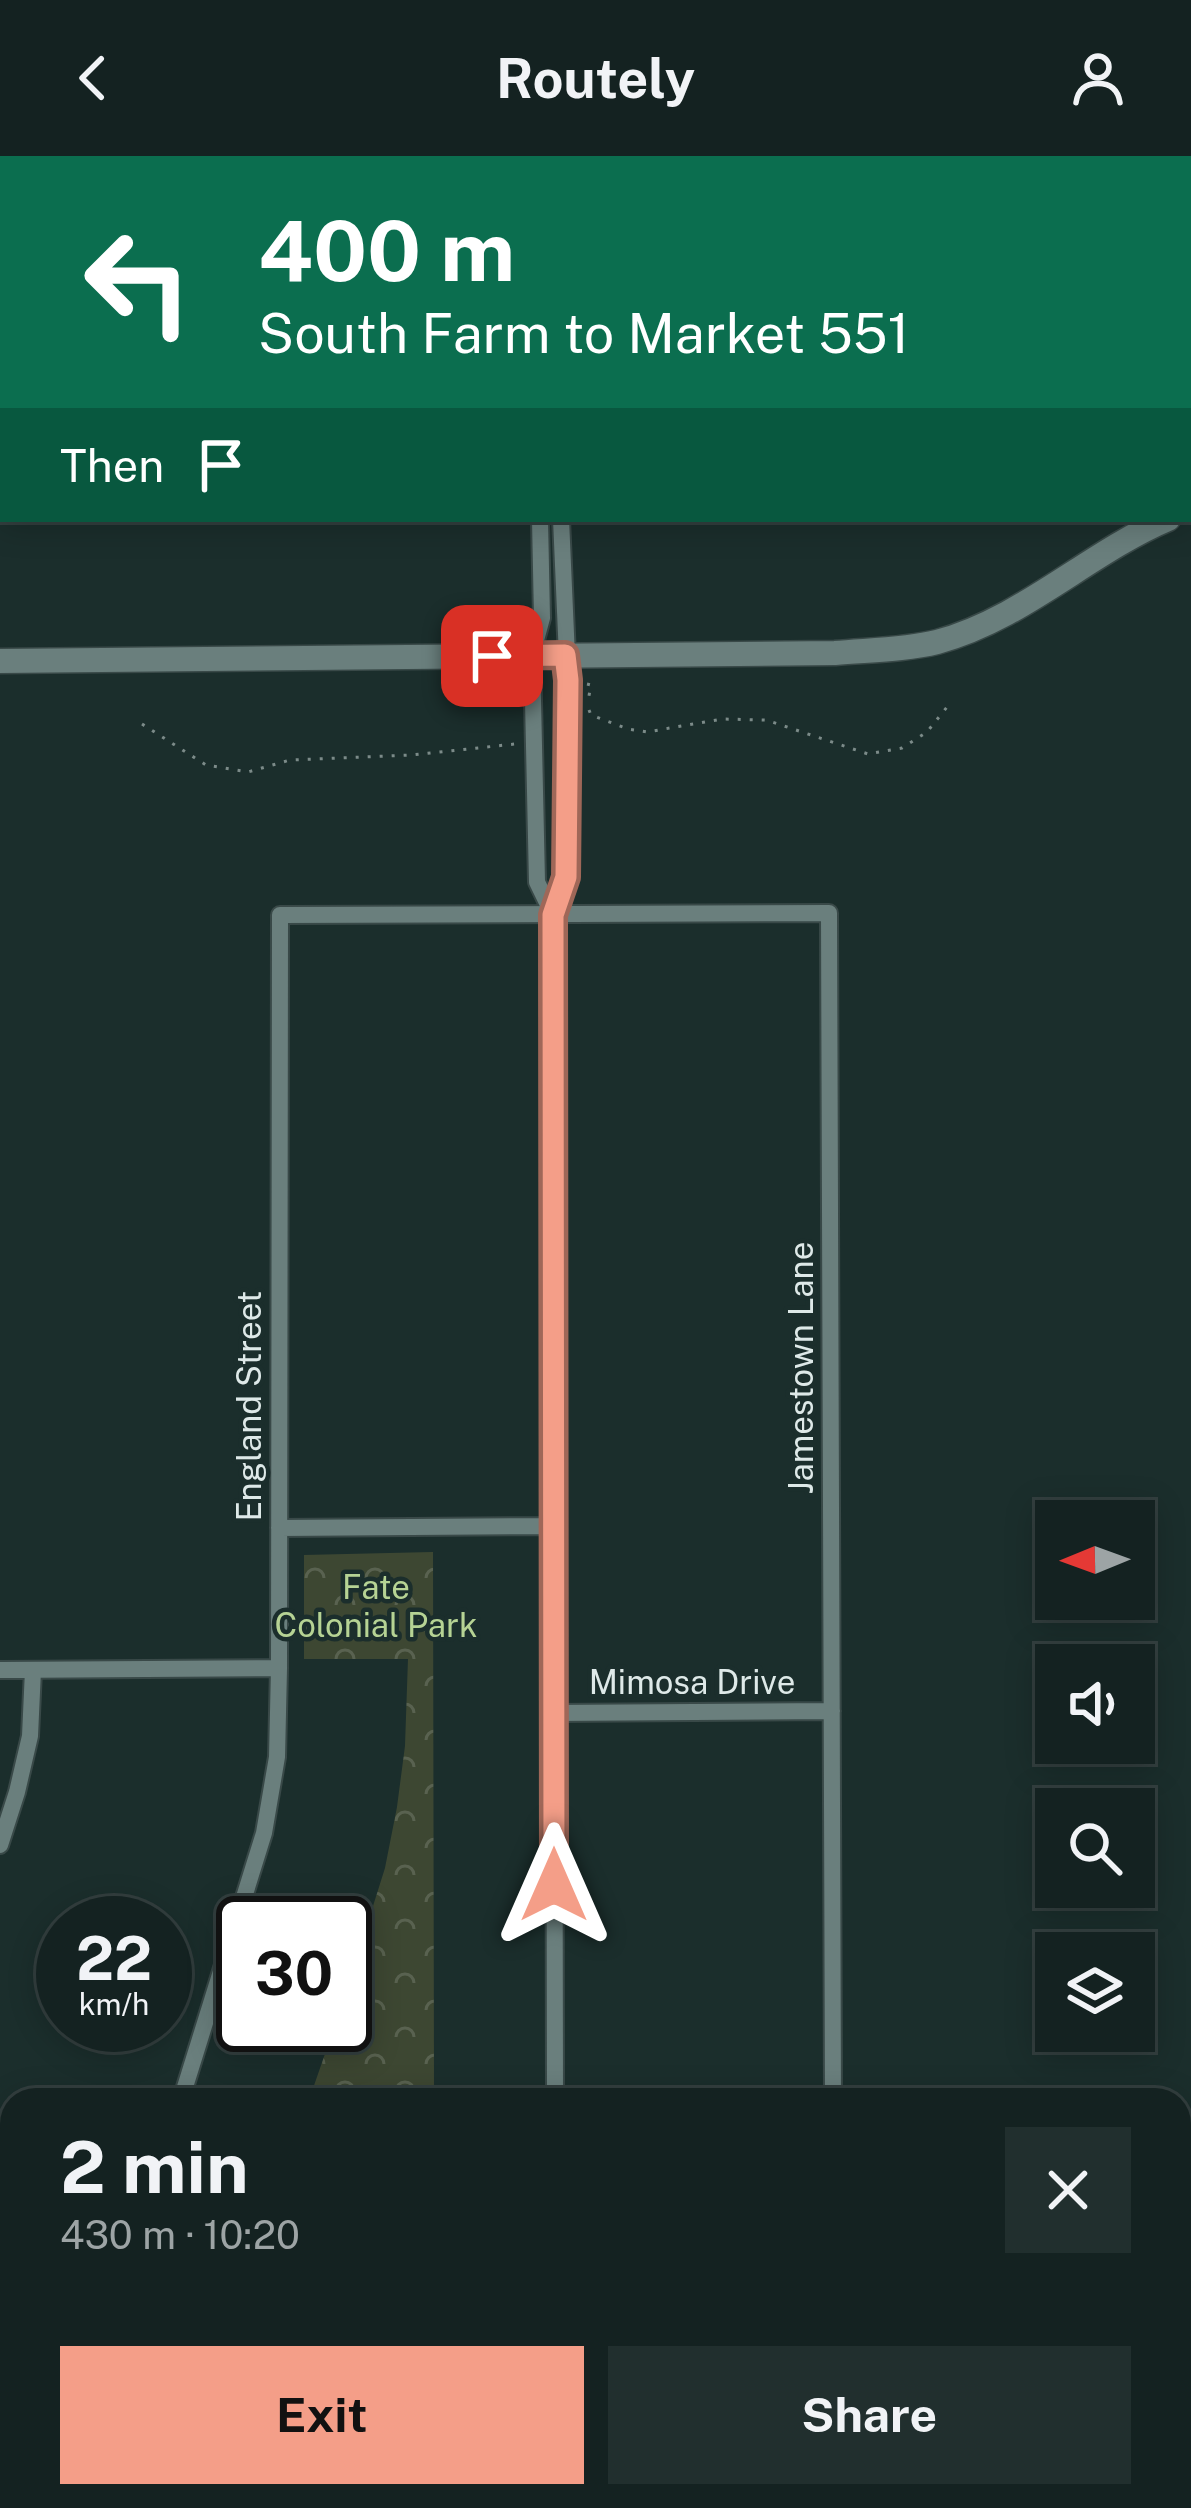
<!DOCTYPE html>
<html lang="en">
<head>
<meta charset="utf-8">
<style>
	:root { --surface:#142221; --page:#212f2e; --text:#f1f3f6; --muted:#9da4a5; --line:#333f3f; --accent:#f49e88 }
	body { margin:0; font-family:"Public Sans",sans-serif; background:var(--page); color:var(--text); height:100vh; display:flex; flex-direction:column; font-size:45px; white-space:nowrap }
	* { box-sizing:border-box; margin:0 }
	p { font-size:39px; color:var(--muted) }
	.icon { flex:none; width:66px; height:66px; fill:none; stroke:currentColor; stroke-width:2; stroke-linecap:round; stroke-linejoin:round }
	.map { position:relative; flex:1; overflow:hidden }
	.panel { position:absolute; left:0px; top:1932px; width:1191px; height:420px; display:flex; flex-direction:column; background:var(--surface); border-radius:36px 36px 0 0; box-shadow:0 6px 30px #0003,0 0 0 3px var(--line) }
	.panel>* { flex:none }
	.top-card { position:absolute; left:0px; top:0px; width:1191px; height:366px; box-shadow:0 6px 30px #0003,0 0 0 3px var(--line); background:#0b6e4f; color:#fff; overflow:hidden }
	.needle { width:78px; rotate:269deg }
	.controls { position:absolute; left:1035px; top:1344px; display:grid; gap:24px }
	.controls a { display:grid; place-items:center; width:120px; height:120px; border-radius:0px; background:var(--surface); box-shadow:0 6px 30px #0003,0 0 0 3px var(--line); font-size:60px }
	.speed { position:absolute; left:36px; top:1740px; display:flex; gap:24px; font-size:60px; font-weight:700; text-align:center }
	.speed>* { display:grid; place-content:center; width:156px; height:156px; border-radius:50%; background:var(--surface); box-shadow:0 6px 30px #0003,0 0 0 3px var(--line); line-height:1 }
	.speed small { font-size:30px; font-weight:400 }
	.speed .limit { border:6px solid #111; border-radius:18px; background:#fff; color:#111 }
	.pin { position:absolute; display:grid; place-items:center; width:102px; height:102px; color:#fff; margin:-51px; border-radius:24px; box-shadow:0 6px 18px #0006 }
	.me { position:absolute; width:132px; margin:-66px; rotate:0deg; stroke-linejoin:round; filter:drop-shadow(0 0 9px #0008) }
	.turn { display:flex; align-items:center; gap:42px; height:252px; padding:0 60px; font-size:54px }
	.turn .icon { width:156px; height:156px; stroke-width:2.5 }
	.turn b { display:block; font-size:84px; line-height:102px }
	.then { display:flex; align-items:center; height:114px; padding:0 60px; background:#0003; gap:24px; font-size:45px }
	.round { display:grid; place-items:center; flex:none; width:126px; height:126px; border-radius:0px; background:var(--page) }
	.summary { display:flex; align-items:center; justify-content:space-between; height:204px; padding:0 60px }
	h1 { font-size:72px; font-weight:700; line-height:90px }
	.cta { display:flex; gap:24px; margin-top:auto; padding:24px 60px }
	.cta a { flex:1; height:138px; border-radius:0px; background:var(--accent); color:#111; font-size:48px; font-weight:700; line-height:138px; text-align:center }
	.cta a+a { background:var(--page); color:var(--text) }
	header { display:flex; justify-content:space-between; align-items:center; height:156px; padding:0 60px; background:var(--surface); font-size:54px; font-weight:700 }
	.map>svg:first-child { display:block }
	.grass { fill:url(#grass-tufts) }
	.park { fill:url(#park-crowns) }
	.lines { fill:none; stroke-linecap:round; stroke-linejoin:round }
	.lane-casing { stroke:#394948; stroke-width:12 }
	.street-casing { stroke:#394948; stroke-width:20 }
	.secondary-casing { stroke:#394948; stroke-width:27 }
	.path { stroke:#7c8b89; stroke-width:3; stroke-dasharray:3 9; stroke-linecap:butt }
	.lane { stroke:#6a7f7d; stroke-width:9 }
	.street { stroke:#6a7f7d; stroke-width:16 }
	.secondary { stroke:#6a7f7d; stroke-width:24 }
	.route-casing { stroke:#9f6758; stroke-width:30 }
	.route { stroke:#f49e88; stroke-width:21 }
	.labels { text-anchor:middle; stroke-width:9; stroke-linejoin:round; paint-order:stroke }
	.street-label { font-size:33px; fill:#dee9e8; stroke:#1b2e2c }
	.park-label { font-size:33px; fill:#b6d394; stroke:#1b2e2c }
</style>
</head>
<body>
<header><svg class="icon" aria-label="back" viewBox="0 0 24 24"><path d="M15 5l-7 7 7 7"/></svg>Routely<svg class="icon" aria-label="person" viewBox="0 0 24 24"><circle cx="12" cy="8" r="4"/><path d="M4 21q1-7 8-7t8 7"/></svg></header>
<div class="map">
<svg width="1191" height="2352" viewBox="0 0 1191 2352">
	<defs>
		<pattern id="grass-tufts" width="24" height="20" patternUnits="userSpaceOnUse" patternTransform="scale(3)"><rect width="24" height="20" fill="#3d4732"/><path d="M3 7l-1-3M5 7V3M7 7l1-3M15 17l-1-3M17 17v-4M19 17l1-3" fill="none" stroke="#596250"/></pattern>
		<pattern id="park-crowns" width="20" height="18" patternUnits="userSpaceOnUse" patternTransform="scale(3)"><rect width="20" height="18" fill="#3d4732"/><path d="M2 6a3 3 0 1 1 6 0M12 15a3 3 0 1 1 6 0" fill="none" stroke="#596250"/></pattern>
	</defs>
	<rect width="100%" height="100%" fill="#1b2e2c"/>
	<path class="grass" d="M1179,2182L1191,2183V2352H998V2340H1179Z"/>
	<path class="park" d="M433,1396L434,1944H309L335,1869H345V1839L385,1712L397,1651L405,1590L408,1503H304V1399Z
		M12,2273V2340H119L111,2352H0V2274Z"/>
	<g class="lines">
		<g class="lane-casing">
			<path id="lane" d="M149,0V3
				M412,0L413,3
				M674,0L675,3"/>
		</g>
		<g class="street-casing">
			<path id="street" d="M17,0L18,3
				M281,0V3
				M543,0V3
				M804,0L805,3
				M0,277L3,276
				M540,363L542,462L532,499L537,726L553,759
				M279,1372L554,1370
				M0,1514L279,1512
				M553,1557L832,1555
				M0,1689L17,1636L30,1580L33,1514
				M181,1944L264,1677L277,1601L279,1512L280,759L829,757L833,1944
				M555,1944L553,759L566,721L568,524L561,363
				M298,2352L308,2340
				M640,2352L651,2340
				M890,2352L905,2340"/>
		</g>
		<g class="secondary-casing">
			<path id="secondary" d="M1188,355L1191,354
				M0,505L835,497C868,494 905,494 937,486C1023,463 1088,397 1168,363"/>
		</g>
		<path class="path" d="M587,528L591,529L588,545
			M589,554L591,559L628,573L647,576L722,563L766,564L868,598L902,592L927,576L947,551
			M142,568L206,609L248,616L290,604L411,599L515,588
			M0,2338L12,2339
			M23,2340L26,2352
			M846,2352L861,2340"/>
		<use href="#lane" class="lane"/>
		<use href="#street" class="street"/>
		<use href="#secondary" class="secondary"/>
	</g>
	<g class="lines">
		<g class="route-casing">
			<path id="route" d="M492,500L565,499L568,524L566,721L553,759L554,1729"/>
		</g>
		<use href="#route" class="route"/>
	</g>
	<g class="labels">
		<g class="street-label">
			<text transform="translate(801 1212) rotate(-90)" y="12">Jamestown Lane</text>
			<text transform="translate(249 1250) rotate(-90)" y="12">England Street</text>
			<text x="692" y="1538">Mimosa Drive</text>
		</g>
		<g class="park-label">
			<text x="376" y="1443">Fate<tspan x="376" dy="38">Colonial Park</tspan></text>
		</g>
	</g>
</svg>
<div class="controls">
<a><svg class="needle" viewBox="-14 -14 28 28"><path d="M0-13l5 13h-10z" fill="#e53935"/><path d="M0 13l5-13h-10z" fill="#9da4a5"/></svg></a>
<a><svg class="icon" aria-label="sound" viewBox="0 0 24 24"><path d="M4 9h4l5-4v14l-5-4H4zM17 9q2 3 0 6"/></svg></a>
<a><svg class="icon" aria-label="search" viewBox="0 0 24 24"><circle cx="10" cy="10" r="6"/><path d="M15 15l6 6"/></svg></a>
<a><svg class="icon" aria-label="layers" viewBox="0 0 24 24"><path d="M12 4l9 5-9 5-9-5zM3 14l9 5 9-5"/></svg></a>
</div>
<div class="speed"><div>22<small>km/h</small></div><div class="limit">30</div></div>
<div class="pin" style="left:492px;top:500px;background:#d93025"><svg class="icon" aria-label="arrive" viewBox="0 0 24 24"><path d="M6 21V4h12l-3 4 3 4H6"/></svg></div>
<svg class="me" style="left:554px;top:1729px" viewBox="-20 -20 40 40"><path d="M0-17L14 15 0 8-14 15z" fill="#f49e88" stroke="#fff" stroke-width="4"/></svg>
<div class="top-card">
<div class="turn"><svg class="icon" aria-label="left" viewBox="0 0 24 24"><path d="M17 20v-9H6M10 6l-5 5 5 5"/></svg><div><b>400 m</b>South Farm to Market 551</div></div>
<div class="then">Then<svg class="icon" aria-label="arrive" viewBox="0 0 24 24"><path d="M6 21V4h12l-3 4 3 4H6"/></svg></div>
</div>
<section class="panel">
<div class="summary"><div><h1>2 min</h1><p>430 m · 10:20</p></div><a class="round"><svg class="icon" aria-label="close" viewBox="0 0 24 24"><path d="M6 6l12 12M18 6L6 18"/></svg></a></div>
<div class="cta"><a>Exit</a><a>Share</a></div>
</section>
</div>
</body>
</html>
